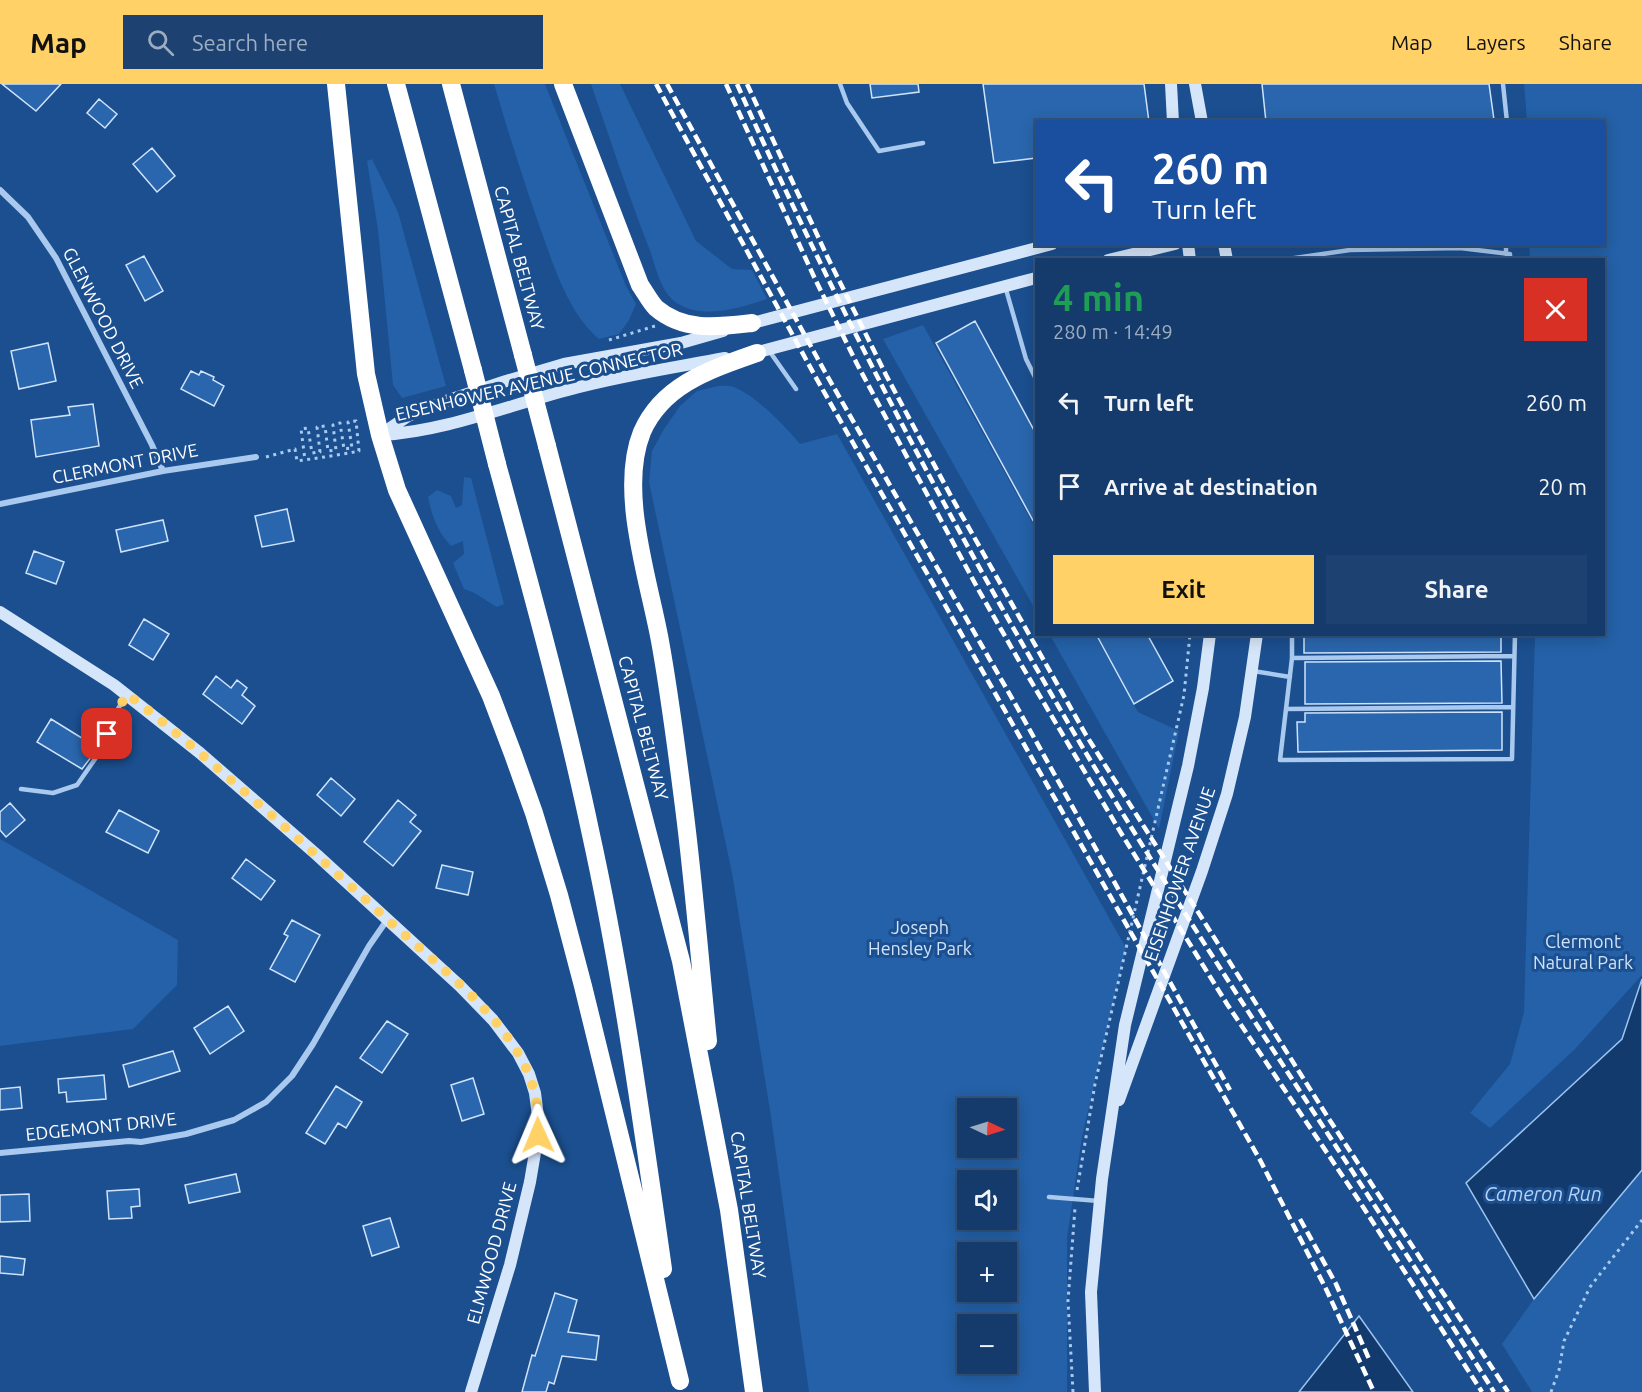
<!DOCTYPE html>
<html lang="en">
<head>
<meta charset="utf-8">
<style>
	:root { --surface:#143b6b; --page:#1d4271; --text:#f1f3f6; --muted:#9dadc1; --line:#33557e; --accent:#ffd166 }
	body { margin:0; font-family:Ubuntu,sans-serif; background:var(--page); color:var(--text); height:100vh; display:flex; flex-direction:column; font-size:22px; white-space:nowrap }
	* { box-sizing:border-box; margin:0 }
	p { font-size:20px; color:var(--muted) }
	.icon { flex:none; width:33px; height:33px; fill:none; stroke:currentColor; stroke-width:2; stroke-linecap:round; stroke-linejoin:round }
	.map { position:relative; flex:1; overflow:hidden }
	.details { position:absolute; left:1035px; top:174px; width:570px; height:378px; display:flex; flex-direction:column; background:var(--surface); border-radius:0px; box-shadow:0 3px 15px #0003,0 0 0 2px var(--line) }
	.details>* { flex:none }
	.top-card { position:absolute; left:1035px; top:36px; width:570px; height:126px; border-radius:0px; box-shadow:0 3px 15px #0003,0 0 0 2px var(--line); background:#1a4fa0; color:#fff; overflow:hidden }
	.needle { width:39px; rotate:94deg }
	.controls { position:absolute; left:957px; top:1014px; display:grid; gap:12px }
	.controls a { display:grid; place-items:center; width:60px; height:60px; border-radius:0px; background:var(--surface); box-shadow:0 3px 15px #0003,0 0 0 2px var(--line); font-size:30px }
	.pin { position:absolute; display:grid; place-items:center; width:51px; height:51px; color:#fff; margin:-26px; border-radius:12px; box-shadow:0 3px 9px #0006 }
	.me { position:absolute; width:66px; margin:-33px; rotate:359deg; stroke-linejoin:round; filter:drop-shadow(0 0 4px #0008) }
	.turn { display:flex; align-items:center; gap:21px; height:126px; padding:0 18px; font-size:27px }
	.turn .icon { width:78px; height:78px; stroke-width:2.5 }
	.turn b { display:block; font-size:42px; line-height:51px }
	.round { display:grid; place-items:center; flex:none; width:63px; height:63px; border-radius:0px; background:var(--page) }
	.overview { display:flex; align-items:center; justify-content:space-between; height:102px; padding:0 18px }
	h1 { font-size:36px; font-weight:700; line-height:45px; color:#1e9e55 }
	.cta { display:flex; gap:12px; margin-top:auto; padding:12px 18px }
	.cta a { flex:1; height:69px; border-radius:0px; background:var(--accent); color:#111; font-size:24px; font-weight:700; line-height:69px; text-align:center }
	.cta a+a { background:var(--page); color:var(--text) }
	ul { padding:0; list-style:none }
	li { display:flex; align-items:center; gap:18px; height:84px; padding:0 18px }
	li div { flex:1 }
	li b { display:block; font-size:22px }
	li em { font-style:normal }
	header { display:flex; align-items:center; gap:36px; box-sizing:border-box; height:84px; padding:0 30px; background:var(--accent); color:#111 }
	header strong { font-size:28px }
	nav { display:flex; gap:33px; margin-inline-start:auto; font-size:21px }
	.search { width:420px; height:54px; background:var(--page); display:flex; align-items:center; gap:15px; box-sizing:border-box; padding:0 21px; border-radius:0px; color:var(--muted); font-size:22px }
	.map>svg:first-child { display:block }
	.green { fill:#2461a8; fill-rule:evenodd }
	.water { fill:#123a6d; stroke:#9cc4f0; stroke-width:1.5 }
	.building { fill:#2a66ad; stroke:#cfe3fa; stroke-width:1.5 }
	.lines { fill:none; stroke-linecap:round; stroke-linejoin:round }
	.path { stroke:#a9c9ee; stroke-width:3; stroke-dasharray:3 4.5; stroke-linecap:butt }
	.lane { stroke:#a9c9ee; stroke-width:4.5 }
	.street { stroke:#a9c9ee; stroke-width:6 }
	.secondary { stroke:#d6e6fa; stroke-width:12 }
	.highway { stroke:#fff; stroke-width:18 }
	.rail { stroke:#fff; stroke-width:4.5; stroke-dasharray:10 4.5; stroke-linecap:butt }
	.highway-bridge { stroke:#fff; stroke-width:18 }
	.route { stroke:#ffd166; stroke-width:10; stroke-dasharray:0 18 }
	.labels { text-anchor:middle; stroke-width:6; stroke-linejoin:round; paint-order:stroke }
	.street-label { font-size:18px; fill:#fff; stroke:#1b4f8f }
	.park-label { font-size:18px; fill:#cfe3fa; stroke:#1b4f8f }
	.water-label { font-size:20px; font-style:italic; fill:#b5d3f5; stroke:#1b4f8f }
</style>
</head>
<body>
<header>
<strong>Map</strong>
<div class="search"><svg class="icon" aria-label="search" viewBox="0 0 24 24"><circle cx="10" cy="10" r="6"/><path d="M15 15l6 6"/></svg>Search here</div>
<nav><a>Map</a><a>Layers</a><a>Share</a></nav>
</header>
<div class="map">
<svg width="1642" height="1308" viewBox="0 0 1642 1308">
	<rect width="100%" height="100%" fill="#1b4f8f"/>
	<path class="green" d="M494,0H545L626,202L636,220L629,236L619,250L599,255C567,228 553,179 539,141C523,95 508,48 494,0Z
		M591,0H620L696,157L732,185L752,186L767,215C740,224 700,237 674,217C660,206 655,180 649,164C628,110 610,55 591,0Z
		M1524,0H1642V891L1575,965L1490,1044L1470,1029L1510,980L1524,928L1535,551L1604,550V176L1530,175L1529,161L1604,160V38L1527,37Z
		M372,75L398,128L446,302L402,314L393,301L378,146L367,77Z
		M923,241L1036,445V527L883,255Z
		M718,302C723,302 731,301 736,304C756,312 786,343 800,360L837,350L1126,864L1082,1053L1067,1154V1308H809L771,1033L732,789L649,398L652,367L664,345L680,322L697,307ZM968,1024H1006V1064H968ZM968,1096H1006V1136H968ZM968,1168H1006V1208H968ZM968,1240H1006V1280H968Z
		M464,393L471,394L504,520L497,523C485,517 477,508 464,505L453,479L464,470L463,457L451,462C437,447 432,432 428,413L437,406L451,412L456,424L462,421Z
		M1050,551H1095L1138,628L1179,647L1159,745Z
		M0,755L178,856L177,901L133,945L0,962Z
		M1642,1086V1308H1532L1502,1260L1534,1215Z"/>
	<path class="water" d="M1642,895V1086L1534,1215L1466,1099L1622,955Z
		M1359,1232L1413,1308H1299Z"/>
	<path class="building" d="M2,0H61L36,27Z
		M870,0H918L919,8L872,14Z
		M983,0H1144L1149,38H1036V74L994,79Z
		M1262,0H1489L1494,36L1266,38Z
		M99,15L117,30L105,44L87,29Z
		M152,64L175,92L157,108L133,80Z
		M144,172L163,207L145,217L126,181Z
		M975,237L1036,350V442L936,259Z
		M48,259L56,297L19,305L11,267Z
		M191,287L199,291L201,287L214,293L213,296L224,302L214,322L181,305Z
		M93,320L99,362L36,373L31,336L70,331L68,323Z
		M287,425L294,457L262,463L255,432Z
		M163,436L168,457L121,468L116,446Z
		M34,467L64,478L56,500L26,489Z
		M144,535L169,550L153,576L129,561Z
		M1096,550H1147L1173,597L1134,620Z
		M1304,550H1501V568L1304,569Z
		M1501,577L1502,619L1305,620V578Z
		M216,592L231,604L237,596L247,604L242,611L255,622L242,640L203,610Z
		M1502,628V666L1298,668L1297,638H1305V629Z
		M51,635L98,664L82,685L37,658Z
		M331,694L355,715L341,732L317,711Z
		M398,716L416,731L410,738L421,747L393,782L364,758Z
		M10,719L25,736L6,753L0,746V728Z
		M119,726L159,747L148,769L106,748Z
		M246,775L275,797L261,816L232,794Z
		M442,781L473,788L468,811L436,804Z
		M292,836L320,851L295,898L270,885L288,852L284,850Z
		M228,922L244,947L210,970L194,944Z
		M387,937L408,950L382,989L360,974Z
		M173,967L180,987L129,1003L123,981Z
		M104,991L106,1015L67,1018L66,1008L59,1009L58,995Z
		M473,994L484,1030L462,1037L451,1001Z
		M336,1002L362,1018L346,1044L338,1039L325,1060L306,1049Z
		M20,1003L22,1024L0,1026V1005Z
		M236,1090L240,1108L189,1119L185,1101Z
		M139,1105L140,1122L131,1123L132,1134L109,1135L107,1107Z
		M29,1110L30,1137L0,1138V1111Z
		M390,1134L399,1163L372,1172L363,1142Z
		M0,1172L25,1175L23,1191L0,1189Z
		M555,1209L577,1216L568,1248L599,1252L596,1276L562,1272L554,1300L549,1298L546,1308H522L532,1271L535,1272Z"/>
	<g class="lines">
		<path class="path" d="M609,256L655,242
			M266,373L295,365L297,377C318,374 339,371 359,367L356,337L348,338L352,364L344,365L340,339L333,341L336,366L328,367L325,342L317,343L320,368L312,369L308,344L301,345L305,376
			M1077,1106L1095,1000L1184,611L1190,550
			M1073,1308L1068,1217L1075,1124
			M1551,1308L1559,1286L1564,1257L1590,1203L1642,1136"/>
		<path class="lane" d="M840,0L847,19L879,67L923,59
			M1503,0L1507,38
			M1506,170V160
			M1281,176L1350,166L1460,164L1510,170V176
			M1005,202L1026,275L1036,295
			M770,268L796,305
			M1292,550V574L1280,676L1512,675L1515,550
			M1292,574L1514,572
			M1253,587L1290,593
			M1286,625L1513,623
			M21,705L53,709L77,701L102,665L112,635L125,613
			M1049,1113L1099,1117"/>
		<path class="street" d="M0,106L28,133L56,174L152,361L163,387
			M0,420L163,387L256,373
			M0,1069L129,1057L141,1058L186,1050L234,1036L266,1018L292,992L313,960L369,862L387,836"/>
		<path class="secondary" d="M1171,0L1173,38
			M1195,0L1202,38
			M1188,160L1190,176
			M1224,160L1227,176
			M1108,176L1175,160
			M745,241L1052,160
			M751,270L1036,194
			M380,351L408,332L437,320L506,297L564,280L681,259L723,247
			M382,351C446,347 506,322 568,306C619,292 672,284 725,274
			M0,528L114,601L200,669L317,771L460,902L493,936L518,969L529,990L535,1009L539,1040L538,1051L530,1098L510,1181L471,1308
			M1119,1016L1202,787L1227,710L1245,633L1257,550
			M1095,1308L1091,1208L1102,1095L1125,941L1188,682L1203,604L1210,550"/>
		<path class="highway" d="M336,0L366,290L380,351L397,406L491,612L513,670L534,729L559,811L583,902L680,1297
			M396,0L473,286
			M451,0L523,271
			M563,0L640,201C645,208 650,218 656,224C684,248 718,243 752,239
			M547,362L681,877L729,1126L754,1308
			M497,380C530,501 564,623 590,746C622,891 642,1038 663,1185
			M708,957C700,879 694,801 684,723C677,668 670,612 660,557C649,496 618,407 642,348C663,300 712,285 757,269"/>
		<path class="rail" d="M656,0L815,292L1260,1076L1326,1205L1374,1308
			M667,0L825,288L1017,623L1230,1006
			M726,0L815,195L857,280L978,505L1022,582L1121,749L1227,920L1356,1112L1482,1308
			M737,0C837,225 952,442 1077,654C1209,876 1357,1089 1494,1308
			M747,0L827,172L886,291L952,414L1086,651L1329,1035L1508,1308
			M1300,1135L1336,1200L1369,1275"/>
		<path class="highway-bridge" d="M523,271L547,362
			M473,286L497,380"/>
	</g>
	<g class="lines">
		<path class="route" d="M107,650L112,635L127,610C168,641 207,675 246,709C294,751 341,793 388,836C431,875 488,919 518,969C533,994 540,1022 538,1051"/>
	</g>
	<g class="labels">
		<g class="street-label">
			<text transform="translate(519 174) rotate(75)" y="6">CAPITAL BELTWAY</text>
			<text transform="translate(103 234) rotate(63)" y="6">GLENWOOD DRIVE</text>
			<text transform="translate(539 298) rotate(-13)" y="6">EISENHOWER AVENUE CONNECTOR</text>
			<text transform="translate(125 380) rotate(-11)" y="6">CLERMONT DRIVE</text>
			<text transform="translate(643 644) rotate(75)" y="6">CAPITAL BELTWAY</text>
			<text transform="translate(1180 790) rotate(-71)" y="6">EISENHOWER AVENUE</text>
			<text transform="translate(101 1043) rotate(-6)" y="6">EDGEMONT DRIVE</text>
			<text transform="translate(748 1121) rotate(81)" y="6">CAPITAL BELTWAY</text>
			<text transform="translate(492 1169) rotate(-75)" y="6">ELMWOOD DRIVE</text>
		</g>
		<g class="park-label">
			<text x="920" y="850">Joseph<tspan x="920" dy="21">Hensley Park</tspan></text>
			<text x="1583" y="864">Clermont<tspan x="1583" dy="21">Natural Park</tspan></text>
		</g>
		<g class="water-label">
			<text x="1543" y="1117">Cameron Run</text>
		</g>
	</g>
</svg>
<div class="controls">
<a><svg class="needle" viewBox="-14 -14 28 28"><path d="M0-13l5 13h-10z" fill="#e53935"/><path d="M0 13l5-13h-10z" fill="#9dadc1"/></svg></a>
<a><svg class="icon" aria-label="sound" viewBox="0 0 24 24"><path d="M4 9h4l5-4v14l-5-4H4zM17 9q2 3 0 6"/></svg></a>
<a>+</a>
<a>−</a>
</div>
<div class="pin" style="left:107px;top:650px;background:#d93025"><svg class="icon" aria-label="arrive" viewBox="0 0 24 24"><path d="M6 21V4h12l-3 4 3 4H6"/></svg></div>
<svg class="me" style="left:538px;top:1051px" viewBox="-20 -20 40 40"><path d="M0-17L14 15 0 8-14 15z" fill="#ffd166" stroke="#fff" stroke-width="4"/></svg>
<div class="top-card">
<div class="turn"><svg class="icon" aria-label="left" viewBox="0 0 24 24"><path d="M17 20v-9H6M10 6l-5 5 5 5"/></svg><div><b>260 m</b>Turn left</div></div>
</div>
<section class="details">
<div class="overview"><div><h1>4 min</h1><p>280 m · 14:49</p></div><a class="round" style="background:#d93025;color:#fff"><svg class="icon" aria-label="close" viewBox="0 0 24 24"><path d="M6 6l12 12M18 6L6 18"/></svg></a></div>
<ul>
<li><svg class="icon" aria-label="left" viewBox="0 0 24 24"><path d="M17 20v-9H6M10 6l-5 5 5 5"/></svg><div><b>Turn left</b></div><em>260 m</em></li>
<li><svg class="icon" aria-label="arrive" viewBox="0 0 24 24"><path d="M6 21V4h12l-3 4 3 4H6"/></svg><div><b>Arrive at destination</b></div><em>20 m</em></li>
</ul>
<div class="cta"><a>Exit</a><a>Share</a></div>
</section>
</div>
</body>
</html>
